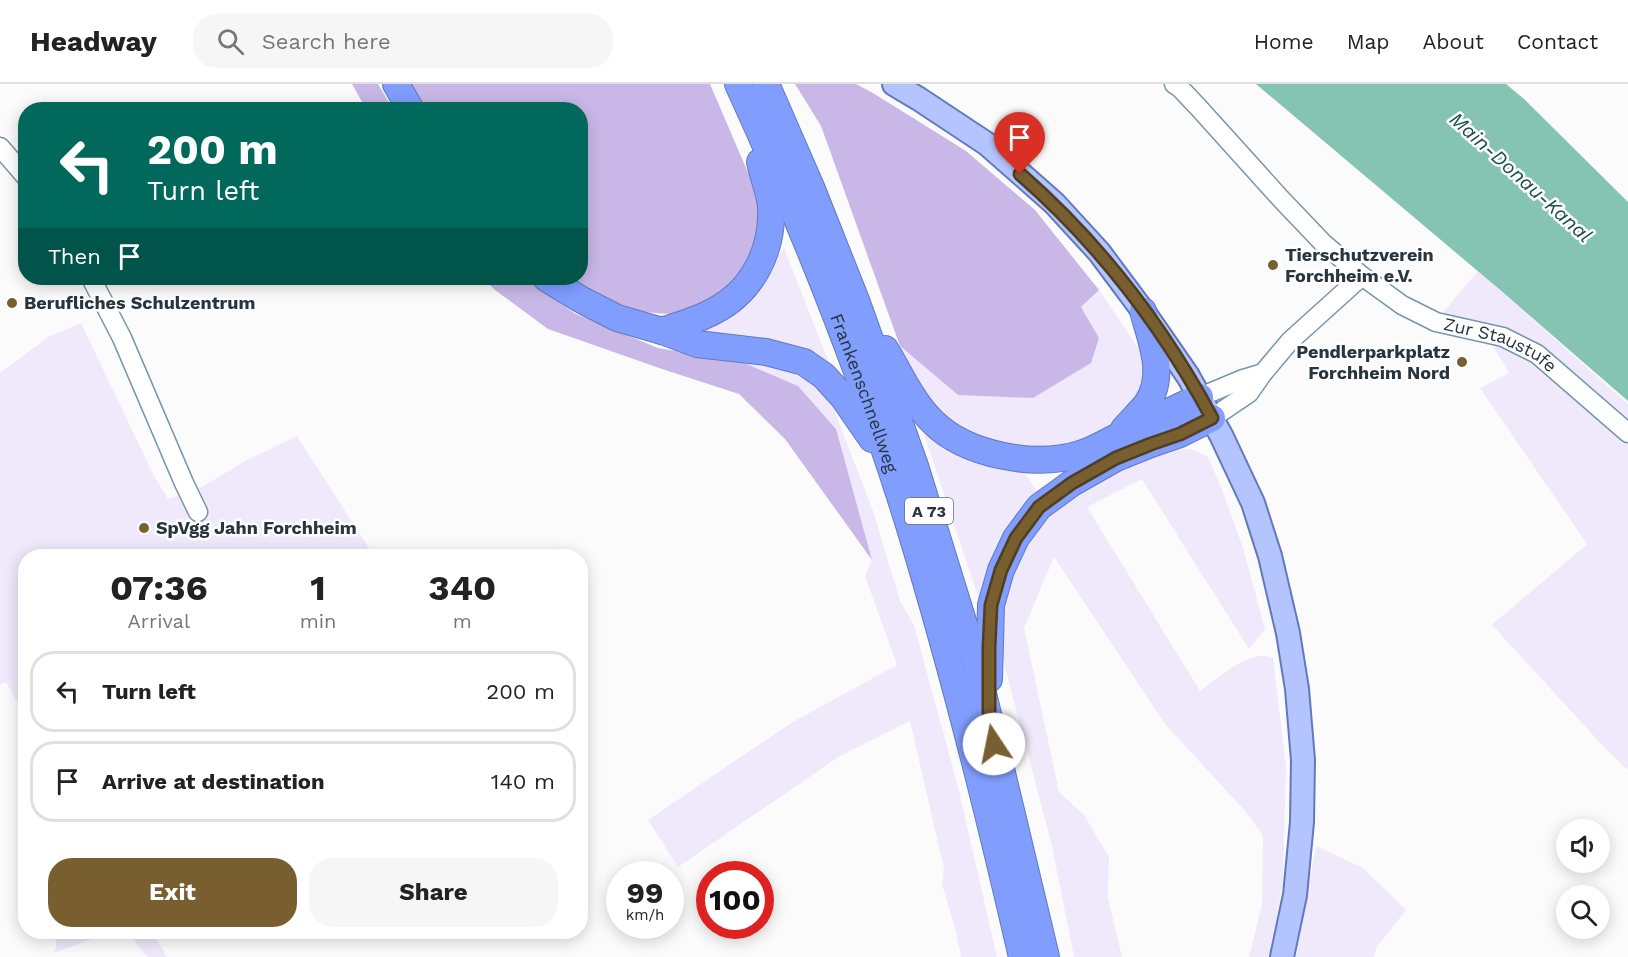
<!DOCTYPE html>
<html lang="en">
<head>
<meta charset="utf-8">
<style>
	:root { --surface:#fff; --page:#f6f6f6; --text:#222; --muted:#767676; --line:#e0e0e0; --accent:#795f30 }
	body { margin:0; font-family:"Work Sans",sans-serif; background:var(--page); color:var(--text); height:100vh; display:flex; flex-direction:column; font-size:22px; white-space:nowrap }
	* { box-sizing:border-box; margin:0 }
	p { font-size:20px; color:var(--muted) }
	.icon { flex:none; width:33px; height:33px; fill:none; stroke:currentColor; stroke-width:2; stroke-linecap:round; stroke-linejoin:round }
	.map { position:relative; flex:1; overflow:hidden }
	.side { position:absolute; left:18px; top:465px; width:570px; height:390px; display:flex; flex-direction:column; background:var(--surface); border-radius:24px; box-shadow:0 3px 15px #0003 }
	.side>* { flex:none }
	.guide { position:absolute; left:18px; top:18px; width:570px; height:183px; border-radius:24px; box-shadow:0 3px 15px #0003; background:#00695c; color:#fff; overflow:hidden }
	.buttons { position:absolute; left:1556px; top:735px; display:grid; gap:12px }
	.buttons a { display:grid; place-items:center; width:54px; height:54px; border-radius:50%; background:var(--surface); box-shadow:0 3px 15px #0003; font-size:30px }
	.speed { position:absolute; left:606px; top:777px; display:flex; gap:12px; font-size:30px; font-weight:700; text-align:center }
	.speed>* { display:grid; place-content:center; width:78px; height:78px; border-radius:50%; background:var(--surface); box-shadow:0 3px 15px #0003; line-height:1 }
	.speed small { font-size:15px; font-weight:400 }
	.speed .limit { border:9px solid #d22; background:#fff; color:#111 }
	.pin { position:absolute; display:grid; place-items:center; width:51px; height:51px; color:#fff; margin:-62px -26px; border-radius:50% 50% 50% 0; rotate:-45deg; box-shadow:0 0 6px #0007 }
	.pin .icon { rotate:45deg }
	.me { position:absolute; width:66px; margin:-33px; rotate:349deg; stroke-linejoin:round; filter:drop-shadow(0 0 4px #0008) }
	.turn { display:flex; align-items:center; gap:21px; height:126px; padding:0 30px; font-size:27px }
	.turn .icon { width:78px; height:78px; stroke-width:2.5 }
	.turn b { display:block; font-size:42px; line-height:51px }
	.then { display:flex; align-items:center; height:57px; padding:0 30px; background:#0003; gap:12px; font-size:22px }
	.eta { display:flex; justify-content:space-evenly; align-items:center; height:102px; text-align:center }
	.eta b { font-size:36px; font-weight:700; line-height:42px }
	.primary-button { display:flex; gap:12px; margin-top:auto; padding:12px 30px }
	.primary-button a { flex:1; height:69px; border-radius:24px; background:var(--accent); color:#fff; font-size:24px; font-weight:700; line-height:69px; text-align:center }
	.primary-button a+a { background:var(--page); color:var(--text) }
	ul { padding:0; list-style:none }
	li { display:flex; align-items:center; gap:18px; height:81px; margin:0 12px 9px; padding:0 18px; border:3px solid var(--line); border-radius:24px }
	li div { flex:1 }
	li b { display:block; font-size:22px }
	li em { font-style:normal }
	header { display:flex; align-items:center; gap:36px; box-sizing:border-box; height:84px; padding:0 30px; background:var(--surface); border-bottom:2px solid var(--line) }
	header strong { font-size:28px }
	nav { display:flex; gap:33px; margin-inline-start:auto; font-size:21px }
	.search { width:420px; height:54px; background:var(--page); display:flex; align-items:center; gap:15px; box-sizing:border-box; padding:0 21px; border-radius:24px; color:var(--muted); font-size:22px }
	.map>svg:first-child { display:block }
	.green { fill:#efe9fb }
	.forest { fill:#c9b8e7 }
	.water { fill:#85c3b2 }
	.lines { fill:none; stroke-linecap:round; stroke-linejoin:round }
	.minor-casing { stroke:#7596ac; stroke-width:21 }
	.major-casing { stroke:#6279bb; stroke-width:26 }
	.highway-casing { stroke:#6279bb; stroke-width:28 }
	.minor { stroke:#fff; stroke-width:18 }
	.major { stroke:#b3c4fe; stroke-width:22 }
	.highway { stroke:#819dfe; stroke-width:26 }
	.route-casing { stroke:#4f3e1f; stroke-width:15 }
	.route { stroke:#795f30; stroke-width:10 }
	.poi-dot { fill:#795f30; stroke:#fff; stroke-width:2 }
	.labels { text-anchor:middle; stroke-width:5; stroke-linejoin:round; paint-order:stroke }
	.shield { fill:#fff; stroke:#687278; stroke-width:1.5 }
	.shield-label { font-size:16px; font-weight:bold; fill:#27353e }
	.poi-label { font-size:18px; font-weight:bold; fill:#27353e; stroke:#fff; text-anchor:start }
	.street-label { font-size:18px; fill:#27353e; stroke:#fff }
	.water-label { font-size:20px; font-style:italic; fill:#1a4f43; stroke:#fff }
</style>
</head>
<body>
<header>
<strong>Headway</strong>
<div class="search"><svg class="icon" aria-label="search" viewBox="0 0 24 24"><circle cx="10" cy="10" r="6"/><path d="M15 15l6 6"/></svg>Search here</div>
<nav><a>Home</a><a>Map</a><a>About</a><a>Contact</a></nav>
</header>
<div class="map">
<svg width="1628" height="873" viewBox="0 0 1628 873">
	<rect width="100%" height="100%" fill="#fbfbfb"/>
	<path class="green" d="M784,164L833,289L690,254L767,188Z
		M1478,187L1628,320V339L1565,282L1441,231Z
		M1099,206L1143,271L1147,296L1133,326L1107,348L1063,366H1002L969,355L919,310L900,262L958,311L1099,254L1081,223Z
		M81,239L155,394L168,415L202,403L245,377L297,352L374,472H26L25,632L6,598L0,601V289L50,252Z
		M1499,260L1534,278L1628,360V686L1605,664L1492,541L1587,460L1480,304L1509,289L1494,264Z
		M742,278L777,281L814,300L833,323L873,427L900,517L914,541L958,703L997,873H961L956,848L942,800L944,785L910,637L840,672L678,783L648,736L791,639L897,581L865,492L872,476L798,302Z
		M921,341L1022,385L1041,413L982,524Z
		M1171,363L1193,366L1208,373L1223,408L1243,464L1265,545L1249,565L1142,395L1087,423L1200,607C1217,595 1252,563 1273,574L1286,682L1283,798L1269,873H1249L1262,820L1263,752L1246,728L1165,640L1054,473L1024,544L1059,708L1084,731L1109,773L1108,814L1122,873H1074L1051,758L997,553L999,518L1021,460L1055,421L1101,392Z
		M1316,762L1363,784L1406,826L1377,863L1374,873H1296Z
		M56,848H111L54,869L56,864Z
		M127,848H152L167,873H147Z"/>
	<path class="forest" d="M352,0H378L393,25H366Z
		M409,0H710L761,119L762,149L736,198L717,214L689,227L668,230L644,228L620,222L593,208L570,194H580V26L425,25Z
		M795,0H856L873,9L966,67L1035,126L1099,206L1081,223L1099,254L1091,279L1033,314L958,311L900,262L821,42Z
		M483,194H524L574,229L658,264L742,278L798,302L836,345L872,476L785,355L739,310L662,285L548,245L495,206Z"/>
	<path class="water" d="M1256,0H1506L1524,15L1628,118V317L1499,205Z"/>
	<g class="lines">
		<g class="minor-casing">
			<g id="minor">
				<path d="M1174,0L1180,4L1198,23L1281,115L1323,159L1362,192"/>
				<path d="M0,63L26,93"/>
				<path d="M91,194L122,254L184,399L198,428"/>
				<path d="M1200,313L1243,295L1263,289"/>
				<path id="s1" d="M1212,334L1249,309L1263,289L1290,257L1362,192L1402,221L1436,238L1503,253L1537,270L1628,349"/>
			</g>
		</g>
		<g class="major-casing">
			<path id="major" d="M894,0L919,15L987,60L1054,119L1099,168L1143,227L1188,292L1221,351L1253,419L1270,472L1288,549L1297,605L1303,676L1302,738L1295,811L1282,873"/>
		</g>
		<g class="highway-casing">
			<g id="highway">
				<path d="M396,0L411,26"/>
				<path id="s2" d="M738,0C804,144 863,292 910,444C953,585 989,729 1022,873"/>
				<path d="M766,0L811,103L857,219L915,382L975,576L1046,873"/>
				<path d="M546,194L580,215L617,234L662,247L697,260L766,268L804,278L824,292L843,313L872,355"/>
				<path d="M662,247C679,241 698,236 714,227C753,207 773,166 771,123C770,108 763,93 760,78"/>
				<path d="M885,265C900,289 912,318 933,338C966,371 1035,384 1080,370C1094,366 1108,357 1121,351C1148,338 1174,325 1200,313"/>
				<path d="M1124,345C1131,337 1139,329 1146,321C1167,292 1151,257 1143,227"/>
				<path d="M989,595L991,521L1001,486L1016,454L1039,423L1072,399L1116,374L1151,360L1180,350L1212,334"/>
			</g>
		</g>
		<use href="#minor" class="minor"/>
		<use href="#major" class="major"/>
		<use href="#highway" class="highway"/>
	</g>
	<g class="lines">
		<g class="route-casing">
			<path id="route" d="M994,660L989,637V563L991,521L1001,486L1016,454L1039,423L1072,399L1116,374L1151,360L1180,350L1212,334C1163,243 1098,158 1020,90"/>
		</g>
		<use href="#route" class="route"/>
	</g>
	<g class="poi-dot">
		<circle cx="1273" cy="181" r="6"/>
		<circle cx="12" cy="219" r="6"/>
		<circle cx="1462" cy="278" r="6"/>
		<circle cx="144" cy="444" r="6"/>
	</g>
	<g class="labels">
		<rect class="shield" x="905" y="414" width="48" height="26" rx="4.5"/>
		<g class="shield-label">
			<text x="929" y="433">A 73</text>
		</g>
		<g class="poi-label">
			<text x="1285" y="177">Tierschutzverein<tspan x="1285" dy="21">Forchheim e.V.</tspan></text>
			<text x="24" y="225">Berufliches Schulzentrum</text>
			<text x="1450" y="274" text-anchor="end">Pendlerparkplatz<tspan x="1450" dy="21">Forchheim Nord</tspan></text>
			<text x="156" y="450">SpVgg Jahn Forchheim</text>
		</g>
		<g class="street-label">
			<text dy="6" stroke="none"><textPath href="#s1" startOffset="364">Zur Staustufe</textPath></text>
			<text dy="6" stroke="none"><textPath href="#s2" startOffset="334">Frankenschnellweg</textPath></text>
		</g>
		<g class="water-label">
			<text transform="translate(1521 93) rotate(42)" y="7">Main-Donau-Kanal</text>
		</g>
	</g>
</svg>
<div class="buttons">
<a><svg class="icon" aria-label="sound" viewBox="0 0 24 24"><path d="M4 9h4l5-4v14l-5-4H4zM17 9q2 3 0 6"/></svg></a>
<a><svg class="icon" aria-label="search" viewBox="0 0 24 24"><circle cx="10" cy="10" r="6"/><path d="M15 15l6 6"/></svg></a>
</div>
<div class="speed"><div>99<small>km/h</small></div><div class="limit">100</div></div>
<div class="pin" style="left:1020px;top:90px;background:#d93025"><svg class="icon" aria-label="arrive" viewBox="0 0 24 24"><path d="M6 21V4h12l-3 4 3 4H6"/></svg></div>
<svg class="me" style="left:994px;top:660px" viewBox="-20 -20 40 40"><circle r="19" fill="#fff"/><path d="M0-13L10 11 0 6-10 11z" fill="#795f30"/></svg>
<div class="guide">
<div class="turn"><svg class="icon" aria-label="left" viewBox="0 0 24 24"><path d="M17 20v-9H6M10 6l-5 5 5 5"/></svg><div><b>200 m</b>Turn left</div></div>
<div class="then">Then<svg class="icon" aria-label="arrive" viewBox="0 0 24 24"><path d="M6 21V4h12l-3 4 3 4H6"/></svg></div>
</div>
<section class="side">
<div class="eta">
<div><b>07:36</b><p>Arrival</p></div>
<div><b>1</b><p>min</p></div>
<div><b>340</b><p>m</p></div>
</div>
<ul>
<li><svg class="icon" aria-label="left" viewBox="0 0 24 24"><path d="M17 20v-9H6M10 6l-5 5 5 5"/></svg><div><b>Turn left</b></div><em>200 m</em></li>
<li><svg class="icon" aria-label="arrive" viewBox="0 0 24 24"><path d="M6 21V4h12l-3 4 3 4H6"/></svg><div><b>Arrive at destination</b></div><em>140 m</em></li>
</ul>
<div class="primary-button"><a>Exit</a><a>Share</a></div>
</section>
</div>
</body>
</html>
